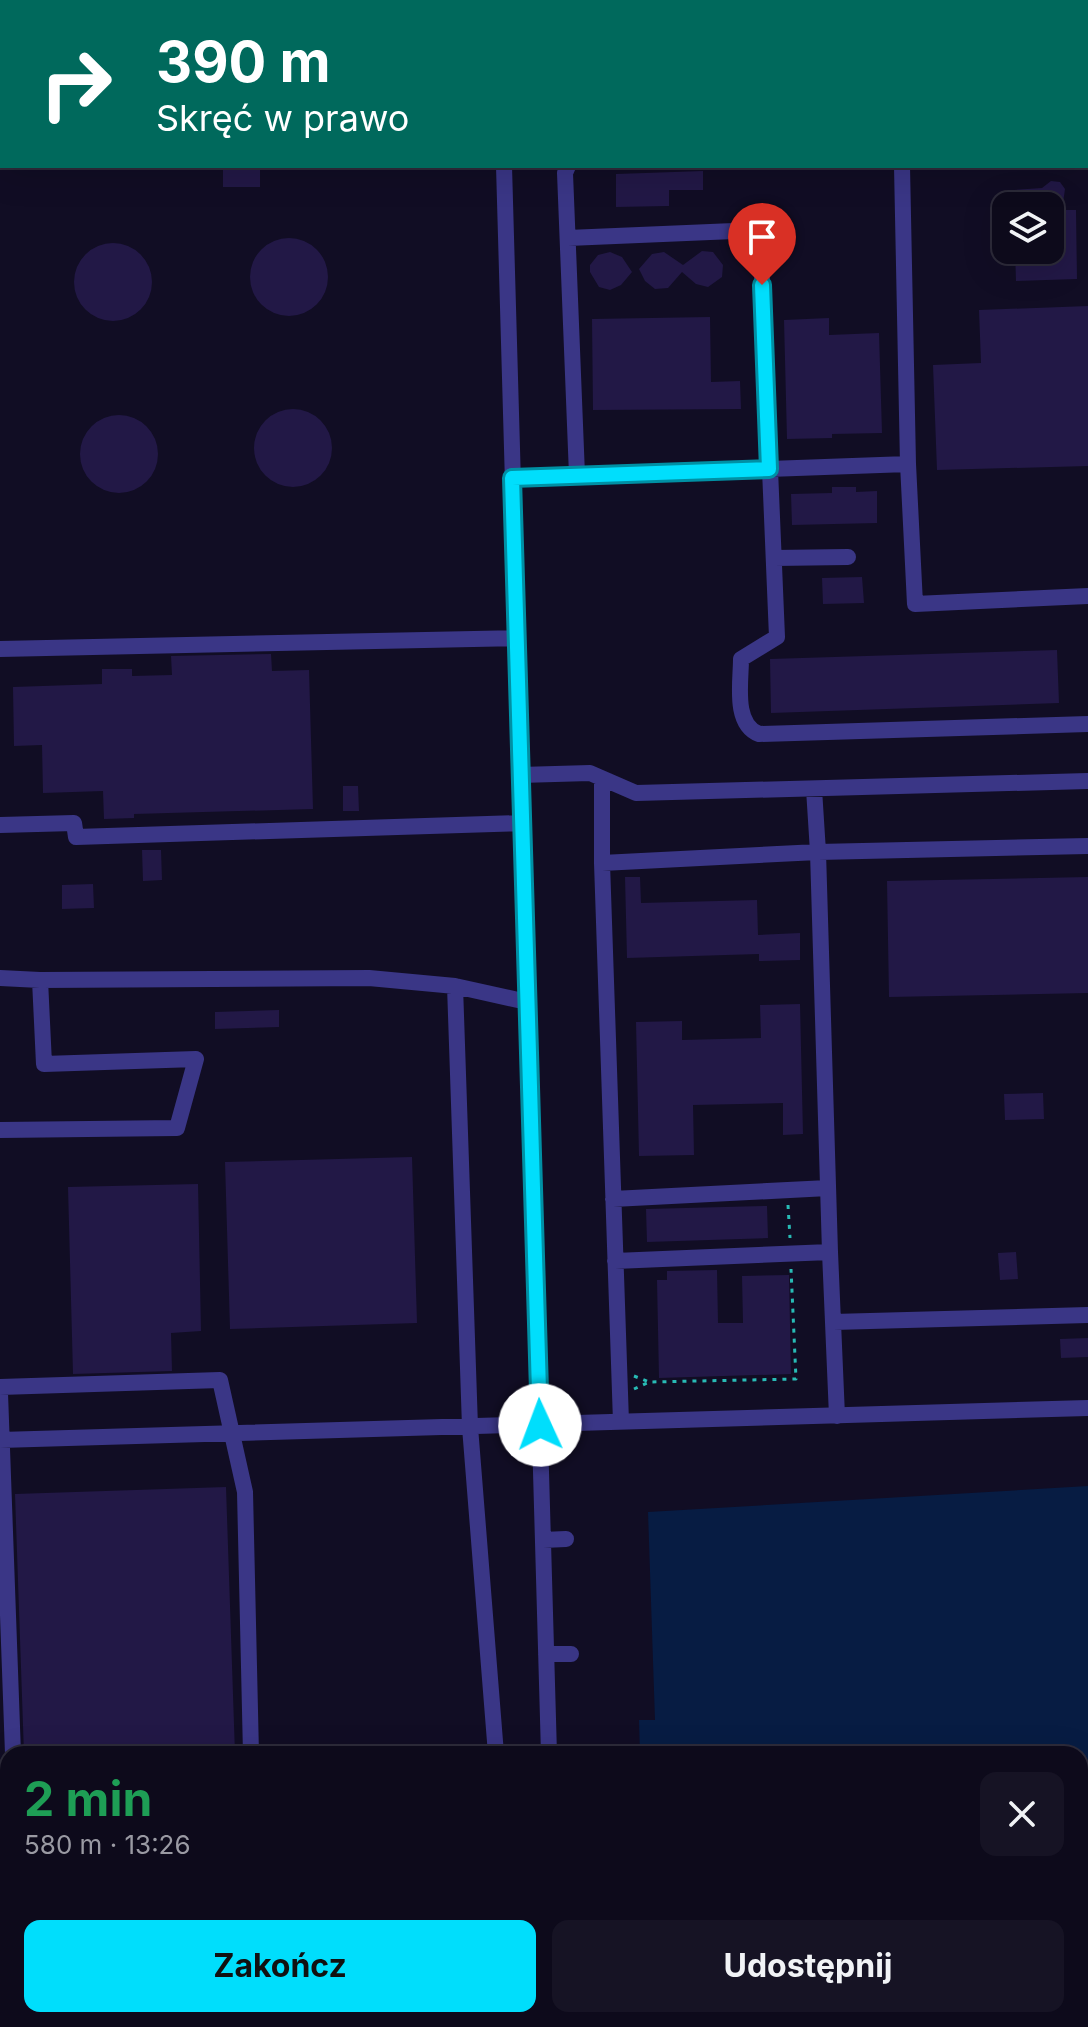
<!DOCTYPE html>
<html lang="pl">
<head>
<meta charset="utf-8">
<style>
	:root { --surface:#0d0a1b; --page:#161324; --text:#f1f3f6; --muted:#9a9aa3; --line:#2d2b3a; --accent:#00defc }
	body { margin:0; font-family:Inter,sans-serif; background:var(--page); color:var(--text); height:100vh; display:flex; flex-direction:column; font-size:30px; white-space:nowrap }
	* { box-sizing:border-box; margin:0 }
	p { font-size:26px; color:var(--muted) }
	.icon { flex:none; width:44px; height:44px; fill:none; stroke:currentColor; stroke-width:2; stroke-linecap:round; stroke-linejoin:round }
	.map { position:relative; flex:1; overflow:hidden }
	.drawer { position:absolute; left:0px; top:1746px; width:1088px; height:282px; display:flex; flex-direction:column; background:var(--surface); border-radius:24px 24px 0 0; box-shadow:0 8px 32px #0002,0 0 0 2px var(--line) }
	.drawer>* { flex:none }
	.banner { position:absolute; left:0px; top:0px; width:1088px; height:168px; box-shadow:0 8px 32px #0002,0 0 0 2px var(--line); background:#00695c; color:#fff; overflow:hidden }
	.controls { position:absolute; left:992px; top:192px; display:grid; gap:16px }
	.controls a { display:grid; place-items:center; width:72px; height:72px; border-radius:16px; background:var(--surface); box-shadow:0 8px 32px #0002,0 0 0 2px var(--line); font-size:40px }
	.pin { position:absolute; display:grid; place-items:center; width:68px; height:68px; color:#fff; margin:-82px -34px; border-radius:50% 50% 50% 0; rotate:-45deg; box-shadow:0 0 8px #0007 }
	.pin .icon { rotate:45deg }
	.me { position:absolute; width:88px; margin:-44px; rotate:358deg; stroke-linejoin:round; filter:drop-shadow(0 0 6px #0008) }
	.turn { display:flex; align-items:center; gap:28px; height:168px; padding:0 24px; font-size:36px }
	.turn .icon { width:104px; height:104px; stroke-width:2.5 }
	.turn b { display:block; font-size:56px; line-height:68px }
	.round { display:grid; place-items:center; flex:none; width:84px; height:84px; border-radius:16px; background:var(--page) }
	.headline { display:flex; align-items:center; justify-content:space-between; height:136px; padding:0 24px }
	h1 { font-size:48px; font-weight:700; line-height:60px; color:#1e9e55 }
	.action { display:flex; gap:16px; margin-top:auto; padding:16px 24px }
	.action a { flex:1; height:92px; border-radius:16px; background:var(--accent); color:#111; font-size:32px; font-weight:700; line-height:92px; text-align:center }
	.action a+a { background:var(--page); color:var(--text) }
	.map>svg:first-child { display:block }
	.water { fill:#071c43 }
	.building { fill:#221846 }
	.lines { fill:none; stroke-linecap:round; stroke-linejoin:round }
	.path { stroke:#28bbb5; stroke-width:3; stroke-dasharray:4 6; stroke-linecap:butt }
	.minor { stroke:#3a3686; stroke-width:16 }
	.rail { stroke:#00defc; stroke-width:5; stroke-dasharray:12 10; stroke-linecap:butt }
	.route-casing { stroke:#0090a4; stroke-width:20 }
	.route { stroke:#00defc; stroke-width:14 }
</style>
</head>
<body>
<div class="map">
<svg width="1088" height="2027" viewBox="0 0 1088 2027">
	<rect width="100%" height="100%" fill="#110d24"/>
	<path class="water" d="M1088,1486V2027H646V2020H1080V1754H640L639,1720H655L648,1512Z"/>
	<path class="building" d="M260,169V187H223V170Z
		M703,171V190H669V206L616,207V174Z
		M1051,181L1060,182L1065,189L1062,210H1076L1077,279L1016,281L1015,250H1050V206H1013V190L1042,188Z
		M250 277a39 39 0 1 1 78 0a39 39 0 1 1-78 0Z
		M74 282a39 39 0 1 1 78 0a39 39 0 1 1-78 0Z
		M702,251L713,252L723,265L722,277L708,287L696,284L682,272L668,288L655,289L645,281L639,269L652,254L664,252L683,265Z
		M610,252L622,257L632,272L621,285L610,290L599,287L590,272V265L598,255Z
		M1088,306V466L937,470L933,365L981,363L979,310Z
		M710,317L711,382L740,381L741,409L593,410L592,319Z
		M829,318V335L879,333L882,433L832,434V438L787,439L784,320Z
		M254 448a39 39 0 1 1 78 0a39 39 0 1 1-78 0Z
		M80 454a39 39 0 1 1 78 0a39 39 0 1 1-78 0Z
		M832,487H856V492L877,491V523L792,525L791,494L832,493Z
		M862,577L864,603L823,604L822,578Z
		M1057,650L1059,703L771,713L770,659Z
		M271,654L272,671L309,670L313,809L134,814V818L104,819L103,791L43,793L42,745L14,746L13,687L102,684V669H132V676L172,675L171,656Z
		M343,786H358L359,811H343Z
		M142,850H161L162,880L143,881Z
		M625,877H640L641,903L757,900L758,935L800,933V960L759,961V954L627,958Z
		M1088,877V993L889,997L887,881Z
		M93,884L94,908L62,909V885Z
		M800,1004L803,1134L783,1135V1103L693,1105L694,1155L639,1156L636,1022L682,1021V1040L761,1038L760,1005Z
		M279,1010V1027L215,1029V1012Z
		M1043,1093L1044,1119L1005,1120L1004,1094Z
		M412,1157L417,1323L230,1329L225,1162Z
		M198,1184L201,1331L171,1333L172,1371L73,1374L68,1187Z
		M767,1206L768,1238L647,1242L646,1209Z
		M1016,1252L1018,1279L1000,1280L998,1253Z
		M717,1270L718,1323H743L742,1276L789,1275L791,1374L659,1378L657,1280H667V1271Z
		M1088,1338V1357L1061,1358L1060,1339Z
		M226,1487L235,1754H24L15,1494Z"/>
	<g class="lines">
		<path class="path" d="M788,1205L790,1238
			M634,1376L649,1382
			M634,1389L649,1382L796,1379L791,1269
			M557,1451L569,1440"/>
		<path class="minor" d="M499,0V2
			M709,0V2
			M928,0V2
			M230,2H243
			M278,2L285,0
			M1086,41H1088
			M0,73H2
			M0,107H2
			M1086,140H1088
			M504,166L549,1754
			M568,166L565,173L577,475
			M568,238L734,231L750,237L761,254L777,637L741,659C741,682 733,724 759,734L1088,724
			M908,464L915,604L1088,596
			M512,478L908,464L902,166
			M774,558L848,557
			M0,649L517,638
			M520,775L590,773L636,793L1088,781
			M602,779V863L818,852L814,789
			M0,825L74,823L76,837L522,823
			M602,863L621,1422
			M0,978L40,980
			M455,986L470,1427L496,1754
			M0,1130L177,1128L196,1059L44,1064L40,980L369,978L455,986L527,1002
			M613,1199L828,1188
			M830,1252L818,852L1088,846
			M615,1261L830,1252L837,1416
			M833,1322L1088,1315
			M0,1387L220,1380L245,1492L251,1754
			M0,1393L13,1754
			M0,1440L1088,1408
			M543,1540L566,1539
			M546,1654H571
			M0,1827L8,1818
			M0,1908H8
			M166,2020L167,2027
			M557,2020V2027
			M0,2021L46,2020
			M516,2027L517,2020"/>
		<path class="rail" d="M0,1943L2,2027"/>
	</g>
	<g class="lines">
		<g class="route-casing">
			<path id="route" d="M540,1425L512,478L769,469L762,285"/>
		</g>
		<use href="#route" class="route"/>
	</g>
</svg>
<div class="controls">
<a><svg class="icon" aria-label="layers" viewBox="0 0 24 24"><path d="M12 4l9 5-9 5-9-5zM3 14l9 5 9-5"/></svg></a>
</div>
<div class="pin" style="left:762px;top:285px;background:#d93025"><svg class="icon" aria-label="arrive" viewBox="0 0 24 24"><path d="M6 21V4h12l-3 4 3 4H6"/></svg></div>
<svg class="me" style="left:540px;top:1425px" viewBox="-20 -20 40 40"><circle r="19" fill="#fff"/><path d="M0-13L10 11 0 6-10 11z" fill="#00defc"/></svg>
<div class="banner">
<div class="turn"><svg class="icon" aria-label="right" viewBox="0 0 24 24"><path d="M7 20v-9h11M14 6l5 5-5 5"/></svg><div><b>390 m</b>Skręć w prawo</div></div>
</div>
<section class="drawer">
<div class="headline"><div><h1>2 min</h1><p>580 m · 13:26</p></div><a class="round"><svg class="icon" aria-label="close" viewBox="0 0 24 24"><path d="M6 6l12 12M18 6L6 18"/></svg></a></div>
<div class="action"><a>Zakończ</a><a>Udostępnij</a></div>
</section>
</div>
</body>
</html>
